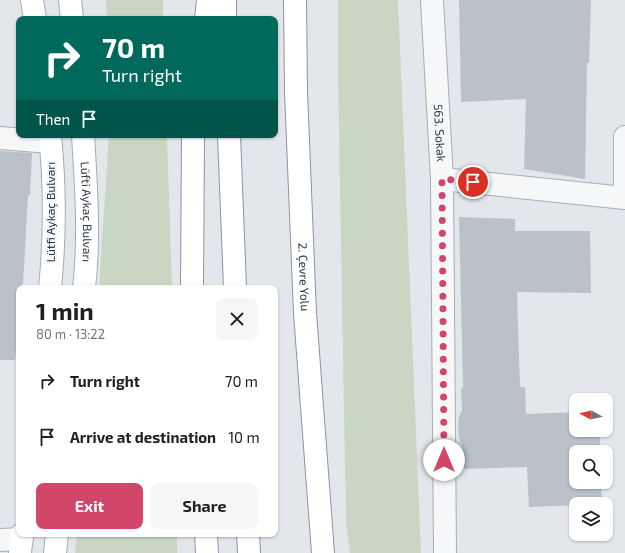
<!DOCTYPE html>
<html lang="en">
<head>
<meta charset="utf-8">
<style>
	:root { --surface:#fff; --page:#f6f6f6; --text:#202124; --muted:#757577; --accent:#d24669 }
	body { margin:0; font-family:"Exo 2",sans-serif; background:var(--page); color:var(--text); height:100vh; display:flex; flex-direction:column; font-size:15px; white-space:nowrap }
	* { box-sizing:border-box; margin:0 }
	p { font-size:13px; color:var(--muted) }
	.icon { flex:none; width:22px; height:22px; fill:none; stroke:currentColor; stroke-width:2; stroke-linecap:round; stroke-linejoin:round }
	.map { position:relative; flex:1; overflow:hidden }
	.side { position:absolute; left:16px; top:285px; width:262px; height:252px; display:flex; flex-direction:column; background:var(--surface); border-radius:8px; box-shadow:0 1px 3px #0004 }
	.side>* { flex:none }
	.hud { position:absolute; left:16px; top:16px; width:262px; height:122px; border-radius:8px; box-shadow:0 1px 3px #0004; background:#00695c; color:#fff; overflow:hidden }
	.needle { width:26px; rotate:278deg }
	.fabs { position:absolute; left:569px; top:393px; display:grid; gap:8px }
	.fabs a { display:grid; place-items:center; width:44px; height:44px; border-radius:8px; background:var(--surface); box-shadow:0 1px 3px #0004; font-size:20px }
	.pin { position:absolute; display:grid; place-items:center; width:34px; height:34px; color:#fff; margin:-17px; border:2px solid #fff; border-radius:50%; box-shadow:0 1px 4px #0007 }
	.me { position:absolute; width:44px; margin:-22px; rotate:0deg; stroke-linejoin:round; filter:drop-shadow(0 0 3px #0008) }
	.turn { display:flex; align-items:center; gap:14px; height:84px; padding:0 20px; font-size:18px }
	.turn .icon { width:52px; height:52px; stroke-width:2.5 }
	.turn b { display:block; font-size:28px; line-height:34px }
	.then { display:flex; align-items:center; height:38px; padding:0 20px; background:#0003; gap:8px; font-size:15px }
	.round { display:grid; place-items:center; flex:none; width:42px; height:42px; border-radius:8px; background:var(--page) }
	.overview { display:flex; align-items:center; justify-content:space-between; height:68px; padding:0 20px }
	h1 { font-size:24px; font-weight:700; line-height:30px }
	.primary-button { display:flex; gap:8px; margin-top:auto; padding:8px 20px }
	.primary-button a { flex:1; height:46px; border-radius:8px; background:var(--accent); color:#fff; font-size:16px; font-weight:700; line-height:46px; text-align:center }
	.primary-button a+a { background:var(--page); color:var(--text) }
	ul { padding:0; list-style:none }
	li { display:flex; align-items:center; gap:12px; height:56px; padding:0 20px }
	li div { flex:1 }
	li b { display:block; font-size:15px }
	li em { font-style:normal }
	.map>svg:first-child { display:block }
	.green { fill:#cad6c4 }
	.building { fill:#bac1c9 }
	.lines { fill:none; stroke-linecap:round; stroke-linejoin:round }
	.minor-casing { stroke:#a8aeb6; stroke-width:24 }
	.major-casing { stroke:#a2adb8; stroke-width:24 }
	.highway-casing { stroke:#8a96a3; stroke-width:24 }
	.minor { stroke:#f6f7f9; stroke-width:22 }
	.major { stroke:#fff; stroke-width:22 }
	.highway { stroke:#fff; stroke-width:22 }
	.route { stroke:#d24669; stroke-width:7; stroke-dasharray:0 12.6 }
	.labels { text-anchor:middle; stroke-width:4; stroke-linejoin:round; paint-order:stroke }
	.street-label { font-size:12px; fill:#2a3644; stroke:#f3f6f8 }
</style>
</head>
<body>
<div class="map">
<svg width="625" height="553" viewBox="0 0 625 553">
	<rect width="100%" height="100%" fill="#e3e7eb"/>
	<path class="green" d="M106,0H163V19H107Z
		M338,0H398L421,553H350L346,522L338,74Z
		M109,135H167L172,288H99Z
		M77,534H177V553H75Z"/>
	<path class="building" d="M459,0H591L589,63H587L585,179L524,169L526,99L461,102Z
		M0,151L32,153L30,195H28L23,284H22L21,288H19V314L15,360H0Z
		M459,217L515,219V231H590L591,293L517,292L520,387H525L526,414L576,412V430H600V452H576V482H601L602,504L529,507L527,467L464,469L463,450L459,437L458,427L459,417L462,410L461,389L463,388Z"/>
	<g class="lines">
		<g class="minor-casing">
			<g id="minor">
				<path id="s1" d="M432,0L442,179L445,553"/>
				<path d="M625,137V195"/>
				<path d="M0,138L50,142"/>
				<path d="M442,179L625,198"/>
				<path d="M0,540L22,539"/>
			</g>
		</g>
		<g class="major-casing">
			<g id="major">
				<path d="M32,0L35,19"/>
				<path d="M70,0L72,19"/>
				<path d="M50,135C55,185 55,238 50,288"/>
				<path id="s2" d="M83,135C86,186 90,237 84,288"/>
				<path d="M20,553L22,534"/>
				<path d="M55,553L57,534"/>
			</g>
		</g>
		<g class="highway-casing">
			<g id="highway">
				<path d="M225,0V19"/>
				<path id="s3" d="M295,0L296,92L305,313L323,553"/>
				<path d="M206,19L208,0"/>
				<path d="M229,135L235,288"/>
				<path d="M192,288L193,135"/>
				<path d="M206,534L207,553"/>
				<path d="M248,534L249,553"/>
			</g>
		</g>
		<use href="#minor" class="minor"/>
		<use href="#major" class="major"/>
		<use href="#highway" class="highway"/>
	</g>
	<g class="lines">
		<path class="route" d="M444,460L442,179L473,182"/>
	</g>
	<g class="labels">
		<g class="street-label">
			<text dy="4" stroke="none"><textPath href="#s1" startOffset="133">563. Sokak</textPath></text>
			<text transform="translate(51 212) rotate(-90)" y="4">Lütfi Aykaç Bulvarı</text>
			<text dy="4" stroke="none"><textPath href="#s2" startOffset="77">Lüfti Aykaç Bulvarı</textPath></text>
			<text dy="4" stroke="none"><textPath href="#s3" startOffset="277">2. Çevre Yolu</textPath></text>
		</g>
	</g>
</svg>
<div class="fabs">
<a><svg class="needle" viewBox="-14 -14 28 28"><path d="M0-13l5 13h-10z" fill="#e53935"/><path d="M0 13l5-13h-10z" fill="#757577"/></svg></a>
<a><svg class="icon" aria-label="search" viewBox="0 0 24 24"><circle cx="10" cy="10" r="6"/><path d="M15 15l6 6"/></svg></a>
<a><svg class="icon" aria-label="layers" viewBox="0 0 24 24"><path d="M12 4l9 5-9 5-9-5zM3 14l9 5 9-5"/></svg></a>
</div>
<div class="pin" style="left:473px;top:182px;background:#d93025"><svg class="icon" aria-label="arrive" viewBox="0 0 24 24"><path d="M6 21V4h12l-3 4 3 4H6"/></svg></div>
<svg class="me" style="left:444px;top:460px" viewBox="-20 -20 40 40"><circle r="19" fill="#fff"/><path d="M0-13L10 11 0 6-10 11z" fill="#d24669"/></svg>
<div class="hud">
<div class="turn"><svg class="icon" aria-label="right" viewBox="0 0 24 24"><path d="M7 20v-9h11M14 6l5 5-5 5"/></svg><div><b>70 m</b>Turn right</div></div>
<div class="then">Then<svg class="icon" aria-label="arrive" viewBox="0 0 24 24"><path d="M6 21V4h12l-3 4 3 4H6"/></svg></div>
</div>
<section class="side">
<div class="overview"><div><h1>1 min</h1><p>80 m · 13:22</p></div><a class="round"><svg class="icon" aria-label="close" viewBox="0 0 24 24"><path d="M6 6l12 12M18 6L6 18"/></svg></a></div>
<ul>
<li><svg class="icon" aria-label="right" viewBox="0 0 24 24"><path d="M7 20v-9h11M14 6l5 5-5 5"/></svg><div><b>Turn right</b></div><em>70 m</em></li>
<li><svg class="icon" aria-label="arrive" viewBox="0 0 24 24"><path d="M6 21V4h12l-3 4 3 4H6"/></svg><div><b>Arrive at destination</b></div><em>10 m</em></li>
</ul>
<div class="primary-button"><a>Exit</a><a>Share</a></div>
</section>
</div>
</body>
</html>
